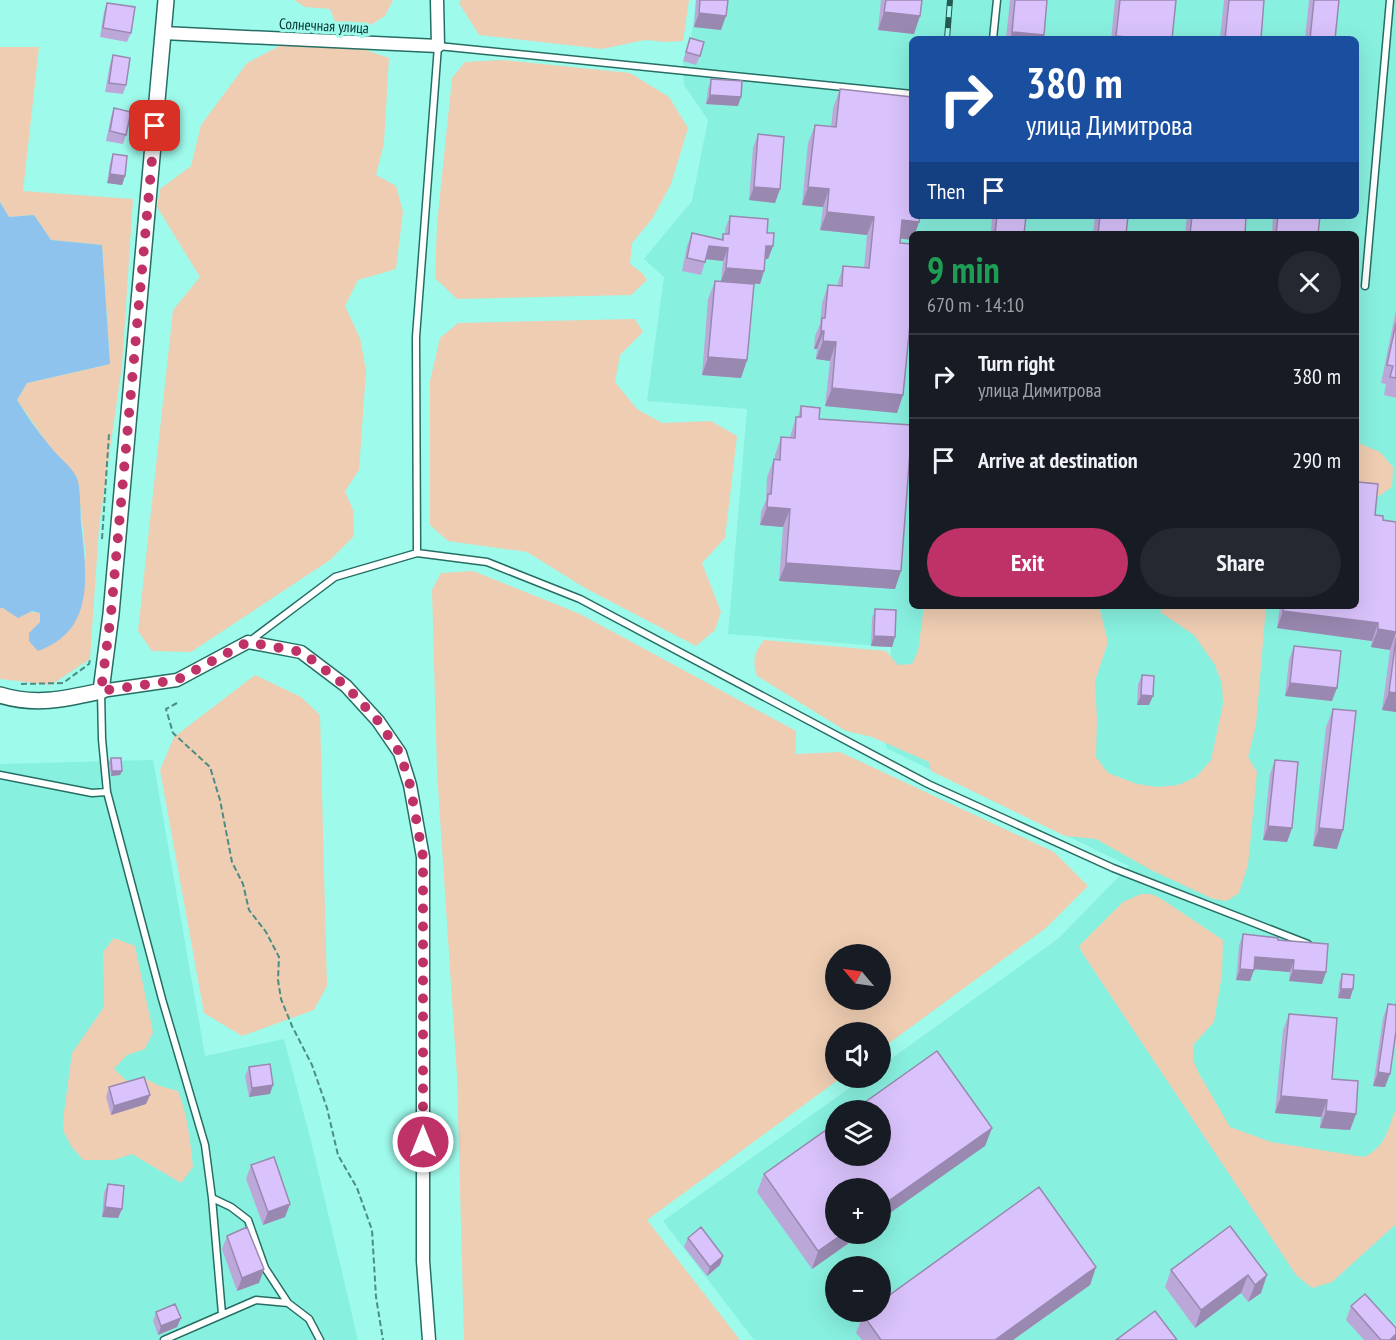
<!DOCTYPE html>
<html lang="en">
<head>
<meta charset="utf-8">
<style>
	:root { --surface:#171b24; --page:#242831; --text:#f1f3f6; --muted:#9ea1a6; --line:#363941; --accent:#be3267 }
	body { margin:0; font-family:"PT Sans Narrow",sans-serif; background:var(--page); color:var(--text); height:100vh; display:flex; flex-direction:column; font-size:22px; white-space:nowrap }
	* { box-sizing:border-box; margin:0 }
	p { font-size:20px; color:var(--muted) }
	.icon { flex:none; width:33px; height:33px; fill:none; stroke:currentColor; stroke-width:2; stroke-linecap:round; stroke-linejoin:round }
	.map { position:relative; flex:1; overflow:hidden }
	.panel { position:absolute; left:909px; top:231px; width:450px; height:378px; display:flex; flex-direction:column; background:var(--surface); border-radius:9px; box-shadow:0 6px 24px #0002 }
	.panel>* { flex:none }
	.top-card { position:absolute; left:909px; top:36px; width:450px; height:183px; border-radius:9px; box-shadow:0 6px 24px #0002; background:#1a4fa0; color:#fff; overflow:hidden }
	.needle { width:39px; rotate:299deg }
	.buttons { position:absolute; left:825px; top:944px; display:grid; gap:12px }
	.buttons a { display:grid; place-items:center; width:66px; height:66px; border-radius:50%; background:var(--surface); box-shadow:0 6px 24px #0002; font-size:30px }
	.pin { position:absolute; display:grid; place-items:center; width:51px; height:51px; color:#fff; margin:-26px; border-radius:12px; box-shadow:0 3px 9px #0006 }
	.me { position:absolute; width:66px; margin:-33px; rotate:0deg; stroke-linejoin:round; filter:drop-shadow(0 0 4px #0008) }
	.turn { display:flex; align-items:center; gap:21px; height:126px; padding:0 18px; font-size:27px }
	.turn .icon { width:78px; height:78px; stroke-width:2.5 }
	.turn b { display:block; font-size:42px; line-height:51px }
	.then { display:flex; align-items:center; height:57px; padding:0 18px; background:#0003; gap:12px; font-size:22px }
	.round { display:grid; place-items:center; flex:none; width:63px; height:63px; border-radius:32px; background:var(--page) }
	.overview { display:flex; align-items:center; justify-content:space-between; height:102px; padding:0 18px }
	h1 { font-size:36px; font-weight:800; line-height:45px; color:#1e9e55 }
	.primary-button { display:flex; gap:12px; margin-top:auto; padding:12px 18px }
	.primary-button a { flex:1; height:69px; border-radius:36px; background:var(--accent); color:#fff; font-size:24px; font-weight:800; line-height:69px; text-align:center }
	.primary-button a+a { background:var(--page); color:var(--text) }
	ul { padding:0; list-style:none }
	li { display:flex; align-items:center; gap:18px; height:84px; padding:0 18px; border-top:2px solid var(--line) }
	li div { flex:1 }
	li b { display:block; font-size:22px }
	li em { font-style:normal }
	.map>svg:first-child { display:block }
	.built { fill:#88f0df; fill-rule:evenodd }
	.green { fill:#eecdb2; fill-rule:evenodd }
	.water { fill:#8dc3ec }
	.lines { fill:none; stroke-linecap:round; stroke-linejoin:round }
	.service-casing { stroke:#266e64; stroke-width:9 }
	.minor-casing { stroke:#266e64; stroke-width:15 }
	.tertiary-casing { stroke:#266e64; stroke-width:18 }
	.path { stroke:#4c8d83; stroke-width:2; stroke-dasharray:6 3; stroke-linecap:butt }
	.service { stroke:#fff; stroke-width:6 }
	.minor { stroke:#fff; stroke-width:12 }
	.tertiary { stroke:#fff; stroke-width:15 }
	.rail-casing { stroke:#255952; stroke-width:6 }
	.rail { stroke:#9efaeb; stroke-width:4; stroke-dasharray:11; stroke-linecap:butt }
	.wall { fill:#bba8d9 }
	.shaded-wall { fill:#9988b0 }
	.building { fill:#dac3fc; stroke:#9988b0; stroke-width:1.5 }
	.route { stroke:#be3267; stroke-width:10; stroke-dasharray:0 18 }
	.labels { text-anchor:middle; stroke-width:6; stroke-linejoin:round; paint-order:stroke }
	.street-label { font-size:15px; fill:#052f2a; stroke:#9efaeb }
</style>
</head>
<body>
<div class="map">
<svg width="1396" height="1340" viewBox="0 0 1396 1340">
	<rect width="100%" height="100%" fill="#9efaeb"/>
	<path class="built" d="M696,0H1396V1340H754L663,1221L865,1077H880L881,1066L1059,938L1129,866L886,748L891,647L728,634L747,409L647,401L664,277L644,259L692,201L708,120L684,85L683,61L687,47H690ZM912,39H1356V216H912ZM912,234H1356V606H912ZM836,1110H880V1155H836ZM836,1188H880V1233H836ZM836,1266H880V1311H836Z
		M153,760L205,1056L284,1039L311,1141L358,1340H0V764Z"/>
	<path class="green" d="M294,0H393L385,16L361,31L337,27L330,9L305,7Z
		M461,0H689L683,41L666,42L645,40L602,49L479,35L459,3Z
		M289,41L363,49L389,58L384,143L376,175L396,186L403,212L396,269L358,280L345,306L360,338L366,371L359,470L345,491L353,510L354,536L330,560L191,652L152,651L138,631L173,310L200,277L157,207L160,189L191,166L201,125L247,63Z
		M0,47H39L23,191L133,199L122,365L99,527L90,659L51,685L0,679V608L40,613V622L29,641L86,557L77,477L49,446L17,400L27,383L110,364L102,245L51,240L34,215L9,217L0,202Z
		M502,60L630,73L669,97L688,128L671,184L652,219L632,243L630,264L642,273L647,280L631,295L457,299L435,278L437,224L452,78L465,62Z
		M635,319L643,332L620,355L615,382L637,409L662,423L711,421L737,436L725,538L702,563L721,612L715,630L696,646L585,588L527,552L448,541L430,525V381L440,338L458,323Z
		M1356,442L1380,452L1393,467L1392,487L1376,498L1356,488Z
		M473,571L580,614L796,731V754L840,752L1054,852L1088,886L1046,928L881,1049L880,1032H836V1077H842L647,1220L740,1340H464L457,1076L437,771L432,590L441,573ZM836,954H880V999H836Z
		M924,606H1099L1108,642L1095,681L1097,719L1096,757L1108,773L1137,784L1157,787L1178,785L1196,777L1211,760L1223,704L1222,684L1215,665L1194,635L1160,612L1165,606H1266L1256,725L1248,757L1257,772L1248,865L1239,893L1227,901L1213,899L1151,870L1096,839L1065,836L931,771L929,762L872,737L846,731L757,676C752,661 754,653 764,640L886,651L898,665L912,664L918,651Z
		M255,675L301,697L320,715L327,986L314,1010L242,1036L204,1013L160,770L174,737Z
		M1141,894H1151L1160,898L1223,940L1222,974L1214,1022L1194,1044L1193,1059L1198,1072L1230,1127L1271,1142L1364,1157C1386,1147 1388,1129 1396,1108V1224L1332,1282L1312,1288L1296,1275L1083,954L1079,946L1123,902Z
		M114,938L135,946L153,1032L145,1049L127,1055L114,1069L127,1081L144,1078L160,1086L178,1091C188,1116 190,1140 193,1167L181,1183L132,1154L114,1160H83L71,1146L63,1130L64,1112L72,1053L104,1007L103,952Z"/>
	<path class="water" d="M0,202L9,217L34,215L51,240L102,245L110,364L27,383L17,400C27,416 37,431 49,445C57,456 70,465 76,476C81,485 80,511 81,522C86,572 97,630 38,651L29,641V633L40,622V613L32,611L18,618L3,608H0Z"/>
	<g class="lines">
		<g class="service-casing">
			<path id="service" d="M993,39L997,0
				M1365,286L1390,0
				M417,553L416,337L438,46L912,94
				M250,641L335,577L417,553L487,562L580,599L928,784L1113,868L1308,944
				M101,691L102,739L107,792L162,999L205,1145L212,1198L222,1314
				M0,775L92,793L107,792
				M212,1198L231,1207L248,1220L265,1268L288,1303
				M164,1340L256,1300L288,1303L309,1319L320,1340"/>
		</g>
		<g class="minor-casing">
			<path id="minor" d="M163,33L438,46L437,0
				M101,691L177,680L248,642L301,652L346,686L378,721L400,753L410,785L423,857V1261L429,1340"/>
		</g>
		<g class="tertiary-casing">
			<path id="tertiary" d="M0,695C36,706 65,699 101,691L111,614L166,0"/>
		</g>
		<path class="path" d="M102,539L109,434
			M21,684L63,683L89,664L90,660
			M177,703L166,709L173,733L210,767L220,800L232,862L243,884L249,910L266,932L279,957L278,980L281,999L292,1026L312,1065L327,1108L338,1155L357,1188L372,1230L376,1297L383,1340"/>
		<use href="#service" class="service"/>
		<use href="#minor" class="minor"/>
		<use href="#tertiary" class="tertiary"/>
		<g class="rail-casing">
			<path id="rail" d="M947,39L950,0"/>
		</g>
		<use href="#rail" class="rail"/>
	</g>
	<path class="wall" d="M696,0H728L721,30L694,27Z
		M881,0H922L914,34L878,30Z
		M1010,0H1047L1043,39H1006Z
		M1115,0H1176L1172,39H1111Z
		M1224,0H1264L1261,39H1220Z
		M1309,0H1339L1335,39H1305Z
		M107,3L131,33L127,42L100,37L104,12Z
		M690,38L700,56L696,65L683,61Z
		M113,55L126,85L123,94L105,92L110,64Z
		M711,79L738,106L706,104L708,89Z
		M840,89L901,239L903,395L897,413L825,406L830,361L816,359L817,349H814L815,336L820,324L822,303L828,285L837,286L843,266L864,268L867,235L820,230L823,207L802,205L808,143L815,125L831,127L833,108Z
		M114,108L126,135L123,144L106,141L111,117Z
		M758,134L780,189L775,203L749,200L753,148Z
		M113,154L125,176L122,185L107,183L110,163Z
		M730,216L767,233L773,246L768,259H765L764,271L760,284L721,281L723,261L706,259L701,275L682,271L687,246L692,233L721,240L723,234H725V229Z
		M992,216H1026L1024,234H991Z
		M1095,216H1128L1126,234H1093Z
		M1187,216H1246L1245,234H1185Z
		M1273,216H1320L1318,234H1272Z
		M715,281L747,360L741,378L702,375L708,299Z
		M1396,310V398L1384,395L1386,384L1381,383Z
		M801,406L819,419L895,589L779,581L783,527L760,525L761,512L766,500L767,477L774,459H775V455L781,437H790L796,417H798Z
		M1358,482L1375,515L1383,520L1396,522V712L1382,710L1390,650L1371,647L1372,641L1277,628L1280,606H1356V488Z
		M875,609L895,637L892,647L871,646L872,618Z
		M1294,646L1332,701L1285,696L1289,660Z
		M1142,675L1149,705H1137L1138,684Z
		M1333,709L1337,849L1313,846L1326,727Z
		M111,758L122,771L120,775L111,776L109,762Z
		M1275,760L1292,828L1287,842L1263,840L1270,774Z
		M1243,934L1278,940L1326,972L1322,984L1289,981L1290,972L1254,969L1250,981L1236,980L1239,946Z
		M1342,974L1353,989L1350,999L1338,998L1339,983Z
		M1396,998V1031L1385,1087L1373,1086L1383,1018L1388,1004L1395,1005Z
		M1289,1014L1356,1114L1350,1130L1320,1128L1321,1117L1275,1113L1283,1030Z
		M249,1067L270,1094L249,1097L245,1076Z
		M109,1087L150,1095L146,1104L111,1115L106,1097Z
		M992,1128L985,1146L836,1233H863L812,1269L757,1192L764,1174Z
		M251,1165L290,1204L285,1217L263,1225L246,1179Z
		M108,1184L122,1209L118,1218L102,1217L104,1193Z
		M1230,1226L1261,1293L1248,1302L1241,1293L1195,1328L1165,1287L1171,1270Z
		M227,1236L264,1269L259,1283L237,1291L222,1249Z
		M688,1238L723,1256L720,1265L707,1276L684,1247Z
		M1096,1267L1090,1285L1013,1340H862L856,1333L863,1315Z
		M1351,1306L1396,1340H1364L1346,1320Z
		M156,1312L181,1318L177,1327L158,1335L153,1321Z"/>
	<path class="shaded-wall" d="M884,12L920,16L914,34L878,30Z
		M699,13L726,16L721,30L694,27Z
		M1012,32L1044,35L1043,39H1010Z
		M1116,36L1148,39H1115Z
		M710,95L741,97L738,106L706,104Z
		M110,174L125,176L122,185L107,183Z
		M754,187L780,189L775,203L749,200Z
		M808,187L829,189L823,207L802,205Z
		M827,212L874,217L867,235L820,230Z
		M902,220L919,222L915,234H912V240L896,238Z
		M709,246L728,248L723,261L704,259Z
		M766,246H773L768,259L761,258Z
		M726,268L764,271L760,284L721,281Z
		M821,331H824L817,349H814Z
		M823,341L836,342L830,361L816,359Z
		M708,357L747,360L741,378L702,375Z
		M832,388L903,395L897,413L825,406Z
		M767,507L790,509L783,527L760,525Z
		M786,563L901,571L895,589L779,581Z
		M1283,611L1378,623L1372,641L1277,628Z
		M1378,629L1396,632L1390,650L1371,647Z
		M874,636L895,637L892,647L871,646Z
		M1290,683L1337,688L1332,701L1285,696Z
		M1389,692L1396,693V712L1382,710Z
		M1141,695L1153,696L1149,705H1137Z
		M112,771H122L120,775L111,776Z
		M1268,826L1292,828L1287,842L1263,840Z
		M1319,828L1343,830L1337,849L1313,846Z
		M1255,957L1294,960L1290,972L1251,969Z
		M1240,969L1254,970L1250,981L1236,980Z
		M1293,970L1326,972L1322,984L1289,981Z
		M1341,989H1353L1350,999L1338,998Z
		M1378,1072L1390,1074L1385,1087L1373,1086Z
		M273,1085L270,1094L249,1097L252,1088Z
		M150,1095L146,1104L111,1115L114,1106Z
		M1281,1096L1327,1100L1321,1117L1275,1113Z
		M1326,1111L1356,1114L1350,1130L1320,1128Z
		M992,1128L985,1146L880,1220V1207Z
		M290,1204L285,1217L263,1225L268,1212Z
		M105,1207L122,1209L118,1218L102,1217Z
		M844,1233H863L812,1269L818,1251Z
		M723,1256L720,1265L707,1276L710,1267Z
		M1096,1267L1090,1285L1013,1340H995Z
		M264,1269L259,1283L237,1291L242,1278Z
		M1248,1275L1241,1293L1195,1328L1201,1310Z
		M1267,1275L1261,1293L1248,1302L1255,1285Z
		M181,1318L177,1327L158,1335L161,1326Z
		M1396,1334V1340H1390Z"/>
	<path class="building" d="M700,0H728L726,16L699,13Z
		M886,0H922L920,16L884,12Z
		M1015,0H1047L1044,35L1012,32Z
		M1120,0H1176L1172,39H1148L1116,36Z
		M1229,0H1264L1261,39H1225Z
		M1314,0H1339L1335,39H1310Z
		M107,3L135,7L131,33L103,28Z
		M690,38L704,42L700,56L686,52Z
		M113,55L130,58L126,85L109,83Z
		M711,79L742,81L741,97L710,95Z
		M840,89L912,97V216H920L919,222L902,220L900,243L912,244V304L903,395L832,388L836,342L823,341L824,331H821L822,318H825L828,285L842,286L843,266L869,268L874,217L827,212L829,189L808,187L815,125L836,127Z
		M114,108L131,112L126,135L110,131Z
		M758,134L784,137L780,189L754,187Z
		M113,154L127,156L125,176L110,174Z
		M730,216L768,219L767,233H774L773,246H766L764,271L726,268L728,248L709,246L705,262L687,258L692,233L723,240V234H729Z
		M997,216H1026L1024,234H995Z
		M1100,216H1128L1126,234H1098Z
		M1192,216H1246L1245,234H1190Z
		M1278,216H1320L1318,234H1276Z
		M715,281L754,284L747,360L708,357Z
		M1396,323V378L1390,377L1393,366L1387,365Z
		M801,406L820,408L819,419L912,425L901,571L786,563L790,509L767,507L768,494H771L774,459L780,460L781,437L795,438L796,417H801Z
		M1358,482L1378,484L1375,515L1383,516V520L1396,522V632L1378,629V623L1283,611L1284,606H1356V506Z
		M875,609L896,610L895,637L874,636Z
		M1396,638V693L1389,692Z
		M1294,646L1341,651L1337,688L1290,683Z
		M1142,675L1154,676L1153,696L1141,695Z
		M1333,709L1356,711L1343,830L1319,828Z
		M111,758H121L122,771H112Z
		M1275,760L1298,762L1292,828L1268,826Z
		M1243,934L1278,938V940L1328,944L1326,972L1293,970L1294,960L1255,957L1254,970L1240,969Z
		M1342,974L1354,975L1353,989H1341Z
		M1388,1004L1396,1005V1031L1390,1074L1378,1072Z
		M1289,1014L1337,1018L1332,1079L1358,1081L1356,1114L1326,1111L1327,1100L1281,1096Z
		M937,1051L992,1128L880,1207V1188H836V1233H844L818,1251L764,1174L836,1123V1155H880V1110H854Z
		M270,1064L273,1085L252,1088L249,1067Z
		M144,1077L150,1095L114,1106L109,1087Z
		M274,1157L290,1204L268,1212L251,1165Z
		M108,1184L124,1186L122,1209L105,1207Z
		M1039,1187L1096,1267L995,1340H881L863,1315L868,1311H880V1302Z
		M1230,1226L1267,1275L1255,1285L1248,1275L1201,1310L1171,1270Z
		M247,1227L264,1269L242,1278L227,1236Z
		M701,1227L723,1256L710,1267L688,1238Z
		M1365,1294L1396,1328V1334L1390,1340H1381L1351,1306Z
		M175,1304L181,1318L161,1326L156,1312Z
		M1155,1311L1177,1340H1116Z"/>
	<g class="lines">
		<path class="route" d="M155,126L111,614L101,691L177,680L248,642L302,652L346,686L378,721L400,753L410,785L423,857V1142"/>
	</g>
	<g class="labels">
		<g class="street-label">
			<text transform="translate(324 26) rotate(3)" y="5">Солнечная улица</text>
		</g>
	</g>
</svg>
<div class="buttons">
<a><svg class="needle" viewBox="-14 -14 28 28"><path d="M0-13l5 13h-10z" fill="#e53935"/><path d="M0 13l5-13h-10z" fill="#9ea1a6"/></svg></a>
<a><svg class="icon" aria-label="sound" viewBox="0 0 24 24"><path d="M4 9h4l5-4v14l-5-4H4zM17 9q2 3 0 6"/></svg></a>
<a><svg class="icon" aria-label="layers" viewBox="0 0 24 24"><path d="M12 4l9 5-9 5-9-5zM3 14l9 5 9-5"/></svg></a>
<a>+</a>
<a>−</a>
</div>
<div class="pin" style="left:155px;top:126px;background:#d93025"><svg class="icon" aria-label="arrive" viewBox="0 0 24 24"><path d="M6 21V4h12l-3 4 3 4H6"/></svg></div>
<svg class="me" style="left:423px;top:1142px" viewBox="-20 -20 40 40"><circle r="17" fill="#be3267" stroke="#fff" stroke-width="3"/><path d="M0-11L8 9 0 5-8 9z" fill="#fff"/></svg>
<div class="top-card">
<div class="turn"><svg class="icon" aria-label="right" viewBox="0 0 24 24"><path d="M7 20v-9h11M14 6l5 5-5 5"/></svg><div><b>380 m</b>улица Димитрова</div></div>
<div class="then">Then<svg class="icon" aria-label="arrive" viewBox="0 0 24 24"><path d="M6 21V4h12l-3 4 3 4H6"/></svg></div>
</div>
<section class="panel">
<div class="overview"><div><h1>9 min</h1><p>670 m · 14:10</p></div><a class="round"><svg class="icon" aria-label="close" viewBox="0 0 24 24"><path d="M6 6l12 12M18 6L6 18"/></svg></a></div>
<ul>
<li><svg class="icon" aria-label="right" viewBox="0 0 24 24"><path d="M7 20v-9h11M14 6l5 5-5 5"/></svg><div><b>Turn right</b><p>улица Димитрова</p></div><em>380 m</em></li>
<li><svg class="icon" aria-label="arrive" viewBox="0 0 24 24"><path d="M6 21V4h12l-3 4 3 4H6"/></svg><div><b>Arrive at destination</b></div><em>290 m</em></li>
</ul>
<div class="primary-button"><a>Exit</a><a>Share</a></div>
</section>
</div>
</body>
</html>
